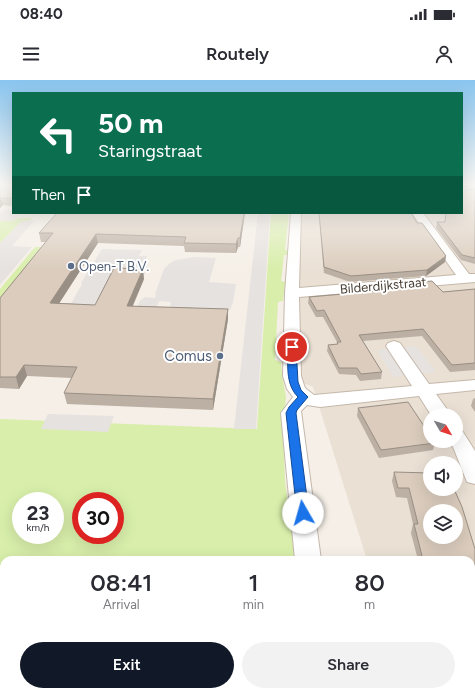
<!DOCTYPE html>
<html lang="en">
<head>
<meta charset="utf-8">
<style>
	:root { --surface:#fff; --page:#f2f2f3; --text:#2b2b33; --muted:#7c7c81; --accent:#111827 }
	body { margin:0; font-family:Figtree,sans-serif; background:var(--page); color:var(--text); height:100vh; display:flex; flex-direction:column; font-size:15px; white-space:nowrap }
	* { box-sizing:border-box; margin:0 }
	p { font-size:13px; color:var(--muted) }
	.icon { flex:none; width:22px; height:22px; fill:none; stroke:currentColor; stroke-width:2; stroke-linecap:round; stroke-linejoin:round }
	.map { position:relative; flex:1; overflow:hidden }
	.drawer { position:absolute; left:0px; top:476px; width:475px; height:140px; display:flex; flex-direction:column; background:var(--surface); border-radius:12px 12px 0 0; box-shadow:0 4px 16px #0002 }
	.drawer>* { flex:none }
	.guide { position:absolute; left:12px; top:12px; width:451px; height:122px; border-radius:0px; box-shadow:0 4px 16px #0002; background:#0b6e4f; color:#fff; overflow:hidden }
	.needle { width:26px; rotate:129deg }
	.buttons { position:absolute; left:423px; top:328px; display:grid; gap:8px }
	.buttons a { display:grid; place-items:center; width:40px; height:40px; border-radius:50%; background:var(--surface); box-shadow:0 4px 16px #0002; font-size:20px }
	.speed { position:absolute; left:12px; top:412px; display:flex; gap:8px; font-size:20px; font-weight:700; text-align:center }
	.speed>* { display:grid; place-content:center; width:52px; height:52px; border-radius:50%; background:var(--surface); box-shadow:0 4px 16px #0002; line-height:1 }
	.speed small { font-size:10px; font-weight:400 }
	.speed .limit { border:6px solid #d22; background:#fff; color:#111 }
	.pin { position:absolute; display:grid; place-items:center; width:34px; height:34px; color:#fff; margin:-17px; border:2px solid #fff; border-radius:50%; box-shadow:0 1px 4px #0007 }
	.me { position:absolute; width:44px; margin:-22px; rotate:353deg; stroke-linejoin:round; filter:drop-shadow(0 0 3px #0008) }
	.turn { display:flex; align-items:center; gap:14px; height:84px; padding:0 20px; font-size:18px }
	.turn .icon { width:52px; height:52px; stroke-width:2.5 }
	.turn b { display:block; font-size:28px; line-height:34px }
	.then { display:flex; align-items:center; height:38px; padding:0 20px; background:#0003; gap:8px; font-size:15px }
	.eta { display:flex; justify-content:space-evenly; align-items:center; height:68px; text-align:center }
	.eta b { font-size:24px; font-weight:600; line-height:28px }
	.cta { display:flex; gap:8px; margin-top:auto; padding:8px 20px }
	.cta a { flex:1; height:46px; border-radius:24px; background:var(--accent); color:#fff; font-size:16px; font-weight:600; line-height:46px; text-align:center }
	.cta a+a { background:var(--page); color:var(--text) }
	.status { display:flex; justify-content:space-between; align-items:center; height:28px; padding:0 20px; background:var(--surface); direction:ltr }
	.status svg { height:11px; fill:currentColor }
	header { display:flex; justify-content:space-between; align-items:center; height:52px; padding:0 20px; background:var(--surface); font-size:18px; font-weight:600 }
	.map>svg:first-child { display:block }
	.residential { fill:#eae0d4; fill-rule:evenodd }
	.green { fill:#d8eeaa; fill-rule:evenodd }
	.parking { fill:#e6e2df }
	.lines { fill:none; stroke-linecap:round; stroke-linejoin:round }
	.street-casing { stroke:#c5b8ab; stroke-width:2 }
	.street { fill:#fff; fill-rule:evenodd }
	.wall { fill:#bcafa3 }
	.shaded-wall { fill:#998f84 }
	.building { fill:#dbccbd; stroke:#998f84; fill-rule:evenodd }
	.route { fill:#1a73e8; stroke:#114b97 }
	.service-dot { fill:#5c6f8a; stroke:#fff; stroke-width:1.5 }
	.labels { text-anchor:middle; stroke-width:4; stroke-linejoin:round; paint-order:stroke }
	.far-service-label { font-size:13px; fill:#4e5e75; stroke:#fff; text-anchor:start }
	.far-street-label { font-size:13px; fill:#493f35; stroke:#fff }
	.service-label { font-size:15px; fill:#4e5e75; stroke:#fff; text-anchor:end }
</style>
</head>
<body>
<div class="status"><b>08:40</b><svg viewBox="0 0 49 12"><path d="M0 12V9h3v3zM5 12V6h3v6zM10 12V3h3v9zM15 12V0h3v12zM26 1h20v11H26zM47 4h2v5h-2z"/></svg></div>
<header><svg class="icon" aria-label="menu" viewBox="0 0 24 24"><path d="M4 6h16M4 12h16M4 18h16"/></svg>Routely<svg class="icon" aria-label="person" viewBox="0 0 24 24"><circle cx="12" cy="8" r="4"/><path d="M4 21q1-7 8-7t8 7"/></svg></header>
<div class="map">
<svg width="475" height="616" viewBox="0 0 475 616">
	<rect width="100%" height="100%" fill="#f5efe7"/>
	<path class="residential" d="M462,105H475V616H410L409,612H471V480H367L313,307L287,296L291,133H462ZM430,335H456V361H430ZM430,383H456V409H430ZM430,431H456V457H430Z"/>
	<path class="green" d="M271,133H289L285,170L288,171V175H284L281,201L285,202L283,221L278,222L275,280L281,282L282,295L286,317L283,348L285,401L296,480H4V492H0V339L257,349ZM21,421H55V455H21ZM81,421H115V455H81Z
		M17,138H30L33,140L22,141L0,163V141H13Z
		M35,167H47L0,225V209Z
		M0,601H4V612H110L109,616H0Z"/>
	<path class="parking" d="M3,130L13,131V133H21L13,141H0V133Z
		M258,133H270L256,349H234Z
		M22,141H34L12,166L32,167L0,205V163Z
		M102,169L142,170L139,176H147L144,184H148L143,198L99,228L69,227L82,204L81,203Z
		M194,177L216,178L209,202L236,204L233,222L230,230L170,228L171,222L159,221L155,231H135L140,221L145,217L155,218L156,215L155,214L164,189L170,183L176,180Z
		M416,266L436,292L393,297L377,270Z
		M48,334L114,336L108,352L41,349Z"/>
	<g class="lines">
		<g class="street-casing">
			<path id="street" d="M291,133H301L299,208L456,195L412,133H423L469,194H475V202L299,217L301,296L305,308L314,315L412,306L386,266L388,263L394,261L400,263L429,304L475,300V310L436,314L451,335H431L419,316L320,327L307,325L301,331L321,480H295L281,333L293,317L287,309L283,296L285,213Z
				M456,350L463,352L475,371V404L467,402L453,367L448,361H456Z
				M322,612H352L353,616H323Z"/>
		</g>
		<use href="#street" class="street"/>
	</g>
	<path class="wall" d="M0,105H13V126L3,125L0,128Z
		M475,109V184L461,180L436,148L437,142H444L462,111Z
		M245,133L240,167H238L236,173L185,172L184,166L98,163L59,223L95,225L144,199L133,226L228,229V239L213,330L67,324L64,313L72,298L27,296L19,309L0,308V218L46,162H41L39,153Z
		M319,133H411L417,143L446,176L445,182L426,196L350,202L324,193Z
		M378,206L443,212L475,209V290L450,292L422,256L363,261L382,292L381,299L360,301L356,295L339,294L327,271L328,265L337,264V262L323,237H316L308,223L309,217L377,211Z
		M475,318V332L471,326L473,319Z
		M358,328L435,363L433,370L379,378L357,336Z
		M394,392L430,409L475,469V616H456L454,612H471V480H418L411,453L413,444L407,418L396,417L392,401Z"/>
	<path class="shaded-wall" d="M462,105H475L462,109Z
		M13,116V126L11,118Z
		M1,118L3,125L0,128V119Z
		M244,133H245L240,167V158Z
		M96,154L98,163L53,233L50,223Z
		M238,158V167L236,173V164Z
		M446,176L445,182L426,196L427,190Z
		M143,189L144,199L128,236L127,226Z
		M228,229V239L213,330V319Z
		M24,285L27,296L19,309L16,297Z"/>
	<path class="building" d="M0,105H13V116L11,118H1L0,119Z
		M462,109V111L475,109V178L462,175L437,142H445L446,133H462Z
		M57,133H244L240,158H238L236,164L184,163L186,157L96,154L50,223L95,225L114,188L143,189L127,226L228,229L213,319L64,313L77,287L24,285L16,297H0V218L53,153H39Z
		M319,133H411L417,143H422L446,176L427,190L351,196L324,187Z
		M432,201L443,212L475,209V283L452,285L423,249L359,255L382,292L361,294L357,288H339L328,265L338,264L337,262H341L324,230L317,231L309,217L389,210L378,206Z
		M408,322L430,355V361H434L435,363L381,370L358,328Z
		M394,392L430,393V409H454L462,427L475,469V616H467L466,614L461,613V612H471V559L474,557H471V480H423L414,444H418L409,408H398ZM430,431H456V457H430Z"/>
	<linearGradient id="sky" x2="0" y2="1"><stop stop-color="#89c5ef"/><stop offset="0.55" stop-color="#faf8f4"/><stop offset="1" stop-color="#faf8f4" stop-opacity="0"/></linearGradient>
	<rect width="475" height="191" fill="url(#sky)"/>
	<path class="route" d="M289,265H292L296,267L298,302L301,310L308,317L297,330L296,333L309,433L307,436L303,437L299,436L297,433L286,333L289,327L298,317C285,304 288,284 288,267Z"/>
	<g class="service-dot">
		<circle cx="71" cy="186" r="4"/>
		<circle cx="220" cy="276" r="4"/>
	</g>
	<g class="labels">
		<g class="far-service-label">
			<text x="79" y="191">Open-T B.V.</text>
		</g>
		<g class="far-street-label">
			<text transform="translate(383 205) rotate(-5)" y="5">Bilderdijkstraat</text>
		</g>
		<g class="service-label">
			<text x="212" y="281">Comus</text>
		</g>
	</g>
</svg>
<div class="buttons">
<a><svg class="needle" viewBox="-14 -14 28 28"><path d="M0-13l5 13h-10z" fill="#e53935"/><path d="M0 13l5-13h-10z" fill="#7c7c81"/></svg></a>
<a><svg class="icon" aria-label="sound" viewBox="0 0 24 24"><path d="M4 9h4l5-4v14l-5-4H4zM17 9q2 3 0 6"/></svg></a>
<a><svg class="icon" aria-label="layers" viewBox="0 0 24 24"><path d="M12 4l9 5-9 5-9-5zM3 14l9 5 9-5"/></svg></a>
</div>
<div class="speed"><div>23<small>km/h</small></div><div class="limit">30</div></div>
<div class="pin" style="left:292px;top:267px;background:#d93025"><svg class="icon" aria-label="arrive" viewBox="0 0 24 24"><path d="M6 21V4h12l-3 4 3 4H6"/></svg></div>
<svg class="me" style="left:303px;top:433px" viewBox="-20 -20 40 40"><circle r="19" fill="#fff"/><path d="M0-13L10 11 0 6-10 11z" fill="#1a73e8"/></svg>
<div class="guide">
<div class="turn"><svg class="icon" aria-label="left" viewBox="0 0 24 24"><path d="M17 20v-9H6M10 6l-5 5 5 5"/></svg><div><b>50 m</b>Staringstraat</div></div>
<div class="then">Then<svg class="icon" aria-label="arrive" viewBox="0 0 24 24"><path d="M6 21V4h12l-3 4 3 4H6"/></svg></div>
</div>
<section class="drawer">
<div class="eta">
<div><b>08:41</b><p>Arrival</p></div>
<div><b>1</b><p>min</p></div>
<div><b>80</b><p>m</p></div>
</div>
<div class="cta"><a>Exit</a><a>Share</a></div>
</section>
</div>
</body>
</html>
